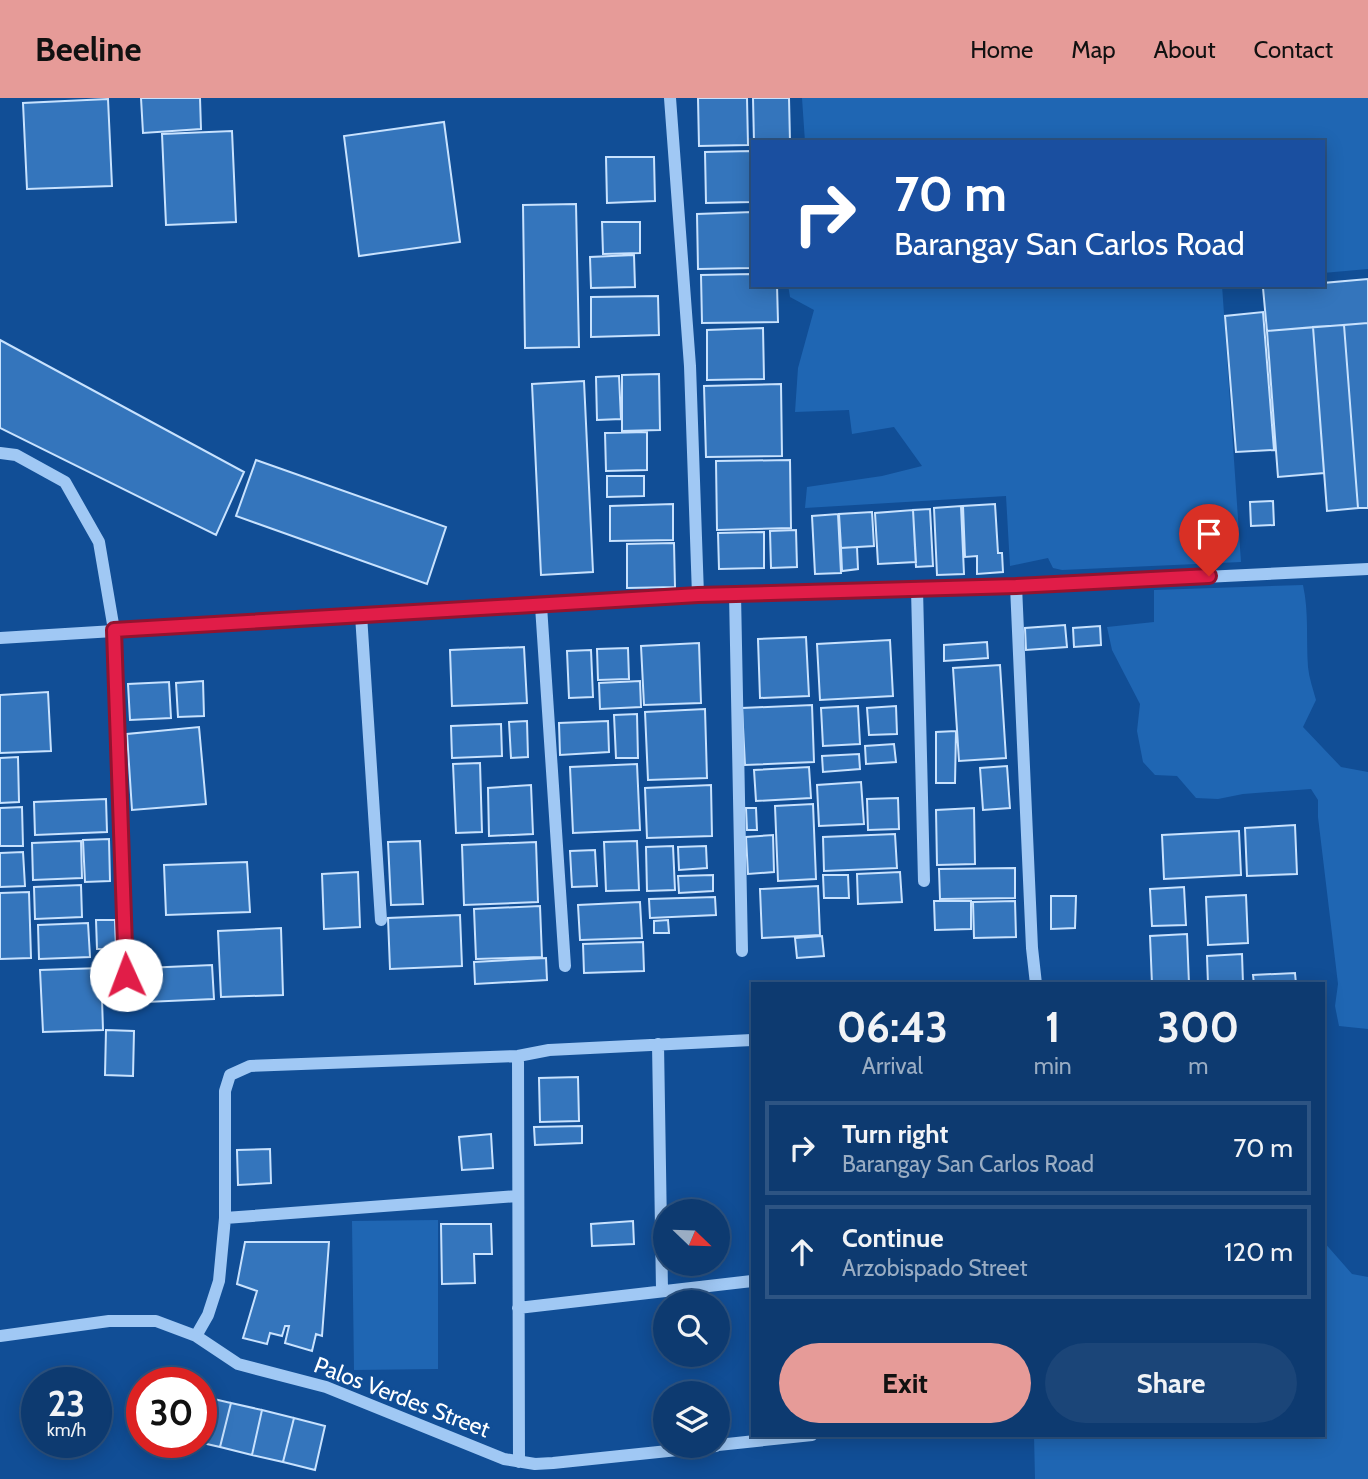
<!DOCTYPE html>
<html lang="en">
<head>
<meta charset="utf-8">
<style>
	:root { --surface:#0d3a70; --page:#1b4578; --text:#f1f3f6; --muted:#9aadc3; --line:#2d5483; --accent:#e69b98 }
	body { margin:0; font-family:Cabin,sans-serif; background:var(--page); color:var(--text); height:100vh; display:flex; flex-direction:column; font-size:26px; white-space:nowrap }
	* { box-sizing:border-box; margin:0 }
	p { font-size:23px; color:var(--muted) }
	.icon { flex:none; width:38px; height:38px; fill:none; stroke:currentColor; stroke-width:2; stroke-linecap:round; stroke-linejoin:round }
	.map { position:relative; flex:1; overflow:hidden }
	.sheet { position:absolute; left:751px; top:884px; width:574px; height:455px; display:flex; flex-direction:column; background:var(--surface); border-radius:0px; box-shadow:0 4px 18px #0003,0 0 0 2px var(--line) }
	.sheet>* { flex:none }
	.guide { position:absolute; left:751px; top:42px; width:574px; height:147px; border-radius:0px; box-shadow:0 4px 18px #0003,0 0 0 2px var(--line); background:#1a4fa0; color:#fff; overflow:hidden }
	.needle { width:46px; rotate:113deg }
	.fabs { position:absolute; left:653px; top:1101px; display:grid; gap:14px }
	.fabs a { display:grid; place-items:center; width:77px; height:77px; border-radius:50%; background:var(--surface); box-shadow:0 4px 18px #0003,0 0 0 2px var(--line); font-size:35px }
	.speed { position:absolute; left:21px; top:1269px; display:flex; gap:14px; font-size:35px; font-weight:700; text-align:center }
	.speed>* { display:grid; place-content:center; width:91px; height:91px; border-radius:50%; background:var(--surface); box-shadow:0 4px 18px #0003,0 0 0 2px var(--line); line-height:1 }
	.speed small { font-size:18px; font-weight:400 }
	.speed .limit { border:10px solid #d22; background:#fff; color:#111 }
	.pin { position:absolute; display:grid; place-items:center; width:60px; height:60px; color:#fff; margin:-72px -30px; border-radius:50% 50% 50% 0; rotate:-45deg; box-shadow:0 0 7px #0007 }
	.pin .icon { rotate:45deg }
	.me { position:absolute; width:77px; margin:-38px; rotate:358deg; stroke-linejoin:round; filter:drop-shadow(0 0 5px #0008) }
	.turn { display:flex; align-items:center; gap:24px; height:147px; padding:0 28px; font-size:32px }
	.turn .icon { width:91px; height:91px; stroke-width:2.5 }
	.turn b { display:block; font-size:49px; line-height:60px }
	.eta { display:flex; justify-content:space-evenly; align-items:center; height:119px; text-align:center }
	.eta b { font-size:42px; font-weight:800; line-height:49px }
	.button { display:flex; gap:14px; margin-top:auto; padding:14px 28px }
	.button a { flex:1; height:80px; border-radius:42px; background:var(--accent); color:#111; font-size:28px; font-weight:800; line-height:80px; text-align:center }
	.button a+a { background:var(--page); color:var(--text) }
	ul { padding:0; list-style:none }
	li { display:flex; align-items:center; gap:21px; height:94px; margin:0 14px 10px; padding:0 14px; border:4px solid var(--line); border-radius:0px }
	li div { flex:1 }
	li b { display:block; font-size:26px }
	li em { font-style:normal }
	header { display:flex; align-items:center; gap:42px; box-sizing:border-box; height:98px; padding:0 35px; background:var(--accent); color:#111 }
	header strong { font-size:33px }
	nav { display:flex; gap:38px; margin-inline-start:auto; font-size:24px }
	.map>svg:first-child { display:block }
	.green { fill:#1f66b3 }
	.building { fill:#3475bc; stroke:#c8e2fe; stroke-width:2 }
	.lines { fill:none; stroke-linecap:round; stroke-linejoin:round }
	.minor { stroke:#a0c8f4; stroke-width:12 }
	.route-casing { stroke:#92132f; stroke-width:18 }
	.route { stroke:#e11d48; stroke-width:12 }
	.labels { text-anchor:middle; stroke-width:5; stroke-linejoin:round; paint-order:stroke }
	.street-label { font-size:23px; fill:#fff; stroke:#114e96 }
</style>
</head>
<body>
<header>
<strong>Beeline</strong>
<nav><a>Home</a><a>Map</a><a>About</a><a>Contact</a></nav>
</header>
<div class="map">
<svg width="1368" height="1381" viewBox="0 0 1368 1381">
	<rect width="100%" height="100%" fill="#114e96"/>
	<path class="green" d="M802,0H1368V171L1323,175V44H805Z
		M788,187H1222L1241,464L1062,472L1053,470L1048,460L1010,468L1006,398L805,410L807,389L882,378L922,368L894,329L852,336L849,312L795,314L798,270L814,212L790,199Z
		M1303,487C1309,514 1306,541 1308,569C1309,580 1313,591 1316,602L1303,629L1341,669L1368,674V931L1339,928L1335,908L1338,886L1318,719V702L1311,691L1243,696L1218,701L1196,700L1177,678L1155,677L1143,664L1137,633L1140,606L1112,552L1107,529L1154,524V492Z
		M438,1122V1271L354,1272L352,1123Z
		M1323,1143L1352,1176L1368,1179V1381H1035L1034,1337H1323Z"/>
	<path class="building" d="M141,0H200L201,31L143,35Z
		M698,0H747L748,47L699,48Z
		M753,0H789L790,44H754Z
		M108,1L112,88L27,91L23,5Z
		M444,24L460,144L359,158L344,38Z
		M232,33L236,124L166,127L162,36Z
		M752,53V104L706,105L705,54Z
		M606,59H654L655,103L607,105Z
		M576,106L579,249L525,250L523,107Z
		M752,114V170L698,171L697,116Z
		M602,124H640V155L603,156Z
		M634,157L635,189L591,190L590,159Z
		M752,176V187H777L778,224L702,225L701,177Z
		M1368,181V225L1267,233L1263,190L1323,187V185Z
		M658,198L659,237L591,239V199Z
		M1263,214L1274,352L1236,354L1225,218Z
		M1368,225V410H1358L1344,227Z
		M1344,227L1358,410L1327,413L1313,229Z
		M1313,229L1324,375L1278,379L1267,233Z
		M763,230L764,281L707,282V232Z
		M0,242L244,374L216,437L0,330Z
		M659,276L660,332L622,333V277Z
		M619,278L621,321L597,322L596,279Z
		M584,283L593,474L541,477L532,286Z
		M781,286L782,358L706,359L704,288Z
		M647,334V372L606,373L605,335Z
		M256,362L446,429L427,486L236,418Z
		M790,362L791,430L717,432L716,363Z
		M607,378H644V398L607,399Z
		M1273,403L1274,427L1251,428L1250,404Z
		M673,406V442L610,443V408Z
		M995,406L998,455H1002L1003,474L977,476V458L965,459L963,408Z
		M961,408L964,476L937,477L934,410Z
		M930,411L933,468L916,469L913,412Z
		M913,412L916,464L878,466L875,415Z
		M872,414L874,448L841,450L839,416Z
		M838,416L841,475L815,476L812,418Z
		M796,432L797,469L771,470L770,433Z
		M764,434V470L719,471L718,435Z
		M674,445L675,489L627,490V446Z
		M857,449L858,471L842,473L841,450Z
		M1065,527L1067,549L1026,552L1025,530Z
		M1100,528L1101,547L1074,549L1073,530Z
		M806,539L809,598L760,600L758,541Z
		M890,542L893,598L820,602L817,546Z
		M987,544L988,560L944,563V547Z
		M699,545L701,605L644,607L641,548Z
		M524,549L527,605L452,608L450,552Z
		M628,550L629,581L598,582L597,551Z
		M591,552L593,599L569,600L567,553Z
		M1000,567L1006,660L959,663L953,570Z
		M203,583L204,618L178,619L176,585Z
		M640,583L641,609L600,611L599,585Z
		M169,584L171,620L130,622L128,586Z
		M48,594L51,653L0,655V597Z
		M812,607L814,664L745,667L742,610Z
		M858,608L860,646L823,648L821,610Z
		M896,608L897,636L869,637L867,610Z
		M705,611L707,680L648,682L645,614Z
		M637,616L638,660H616L614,617Z
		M527,623L528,659L511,660L509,624Z
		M608,623L609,654L560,657L559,625Z
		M501,626L502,658L452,660L451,628Z
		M199,629L206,706L132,712L127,636Z
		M956,633L955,685H936V634Z
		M894,646L896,664L866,666L865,648Z
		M859,656L860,671L823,674L822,658Z
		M18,659L19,704L0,705V660Z
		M480,665L482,734L456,735L453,666Z
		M637,666L640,732L573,735L570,669Z
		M1007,668L1010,710L983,712L980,670Z
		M809,669L811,700L756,703L754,672Z
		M861,684L864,726L819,728L817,687Z
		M531,687L533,736L489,738L488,690Z
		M711,687L712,738L647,740L645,690Z
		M898,700L899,731L868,732L867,701Z
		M106,701L107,734L35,737L34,704Z
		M813,706L816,781L778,783L775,708Z
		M22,709L23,748H0V710Z
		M746,710H756L757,732H747Z
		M974,710L975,766L937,767L936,712Z
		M1295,727L1297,776L1247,778L1245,730Z
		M1239,733L1241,777L1164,781L1162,737Z
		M895,736L897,770L824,773L823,739Z
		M773,737L774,774L748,776L746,739Z
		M109,741L110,783L85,784L83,742Z
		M81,743L82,780L33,782L32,745Z
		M420,743L423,806L391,807L388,744Z
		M637,743L639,792L606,793L604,744Z
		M536,744L538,804L464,807L462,747Z
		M673,748L675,792L647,793L646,749Z
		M706,748L707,770L679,772L678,749Z
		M595,752L597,788L572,789L570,753Z
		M23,754L25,788L0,789V755Z
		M247,764L250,814L166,817L164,767Z
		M1015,770V800L940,801L939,771Z
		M358,774L360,829L324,831L322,776Z
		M900,774L902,804L858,806L857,776Z
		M713,777V793L679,795L678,778Z
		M823,777H848L849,800H824Z
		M81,787L82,819L35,821L34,789Z
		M818,788L820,837L762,840L760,791Z
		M1184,789L1186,827L1152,828L1150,791Z
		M29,794L31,860L0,861V795Z
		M1246,797L1248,845L1208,847L1206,799Z
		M1051,798H1076L1075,830L1051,831Z
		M715,799L716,817L650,820L649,801Z
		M934,803H971V831L935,832Z
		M1015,803L1016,839L974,840L973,804Z
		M640,804L642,840L580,842L578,807Z
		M540,808L542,859L476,861L474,811Z
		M460,817L462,868L390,871L388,820Z
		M96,822H115L116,851H97Z
		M668,822L669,835H654V823Z
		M88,825L90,859L39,861L38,827Z
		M281,830L283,897L221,899L218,833Z
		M1187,836L1189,886H1152L1150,838Z
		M822,838L824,858L797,860L795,840Z
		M643,844L644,873L584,875L583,846Z
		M1242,856L1243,886H1208L1207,858Z
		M546,860L547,882L475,886L474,864Z
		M212,867L214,901L146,904L145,870Z
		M101,870L103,932L43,934L40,872Z
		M1295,875L1296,886H1254L1253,877Z
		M106,932L134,933L133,978L105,977Z
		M578,979L579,1023L540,1024L539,980Z
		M582,1028V1045L535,1047L534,1029Z
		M491,1036L493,1070L462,1072L459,1039Z
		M270,1051L271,1085L238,1087L237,1052Z
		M633,1123L634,1146L592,1148L591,1126Z
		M441,1126H491L492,1156H474L475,1185L442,1186Z
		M245,1144H329L322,1238L316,1236L312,1253L285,1245L289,1228H285L282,1238L270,1235L267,1246L243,1240L257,1193L237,1186Z
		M201,1298L231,1305L220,1349L198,1344H201Z
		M231,1305L262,1312L252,1357L220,1349Z
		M262,1312L294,1320L283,1364L252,1357Z
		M294,1320L325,1328L315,1372L283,1364Z"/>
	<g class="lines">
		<path class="minor" d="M670,0L690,268L698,497
			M0,355L16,357L65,384L99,444L114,532L127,904
			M1016,488L1032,850L1036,886
			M917,491L924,783
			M735,496L742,853
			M541,508L565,868
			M361,517L381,822
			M0,540L698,497L1016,488L1368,471
			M658,946L662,1192
			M518,958L519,1364
			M225,1120L517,1098
			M518,1210L752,1183
			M0,1238L109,1223H156L196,1238L238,1266L326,1289L504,1361L535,1366L553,1365L716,1348
			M196,1238L208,1217L219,1183L225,1120V993L230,977L250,968L518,958L549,952L752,942
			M718,1347L812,1337"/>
	</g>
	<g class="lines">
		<g class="route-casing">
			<path id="route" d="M126,877L114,532L698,497L1016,488L1209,478"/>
		</g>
		<use href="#route" class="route"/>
	</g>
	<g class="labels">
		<g class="street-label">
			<text transform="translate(402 1299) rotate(21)" y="8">Palos Verdes Street</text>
		</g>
	</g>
</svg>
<div class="fabs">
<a><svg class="needle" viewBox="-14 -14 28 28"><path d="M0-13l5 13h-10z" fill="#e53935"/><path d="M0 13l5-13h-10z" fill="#9aadc3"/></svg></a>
<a><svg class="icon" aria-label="search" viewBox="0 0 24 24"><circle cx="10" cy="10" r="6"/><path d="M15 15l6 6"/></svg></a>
<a><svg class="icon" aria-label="layers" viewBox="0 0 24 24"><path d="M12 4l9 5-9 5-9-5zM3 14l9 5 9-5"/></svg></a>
</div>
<div class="speed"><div>23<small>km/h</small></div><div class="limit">30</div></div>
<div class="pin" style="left:1209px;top:478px;background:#d93025"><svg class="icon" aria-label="arrive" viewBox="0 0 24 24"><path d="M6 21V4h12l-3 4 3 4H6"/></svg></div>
<svg class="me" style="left:126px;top:877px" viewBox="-20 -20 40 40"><circle r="19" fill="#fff"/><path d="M0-13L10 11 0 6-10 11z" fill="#e11d48"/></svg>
<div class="guide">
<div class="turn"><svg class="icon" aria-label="right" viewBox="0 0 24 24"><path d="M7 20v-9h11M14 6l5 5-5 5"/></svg><div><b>70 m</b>Barangay San Carlos Road</div></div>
</div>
<section class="sheet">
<div class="eta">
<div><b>06:43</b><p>Arrival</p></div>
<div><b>1</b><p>min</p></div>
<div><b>300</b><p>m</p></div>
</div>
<ul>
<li><svg class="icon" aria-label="right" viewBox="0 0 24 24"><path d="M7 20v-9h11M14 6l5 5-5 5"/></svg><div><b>Turn right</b><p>Barangay San Carlos Road</p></div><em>70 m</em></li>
<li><svg class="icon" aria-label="ahead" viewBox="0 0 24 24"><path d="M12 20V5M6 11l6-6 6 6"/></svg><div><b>Continue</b><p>Arzobispado Street</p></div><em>120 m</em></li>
</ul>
<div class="button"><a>Exit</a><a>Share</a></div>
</section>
</div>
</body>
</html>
